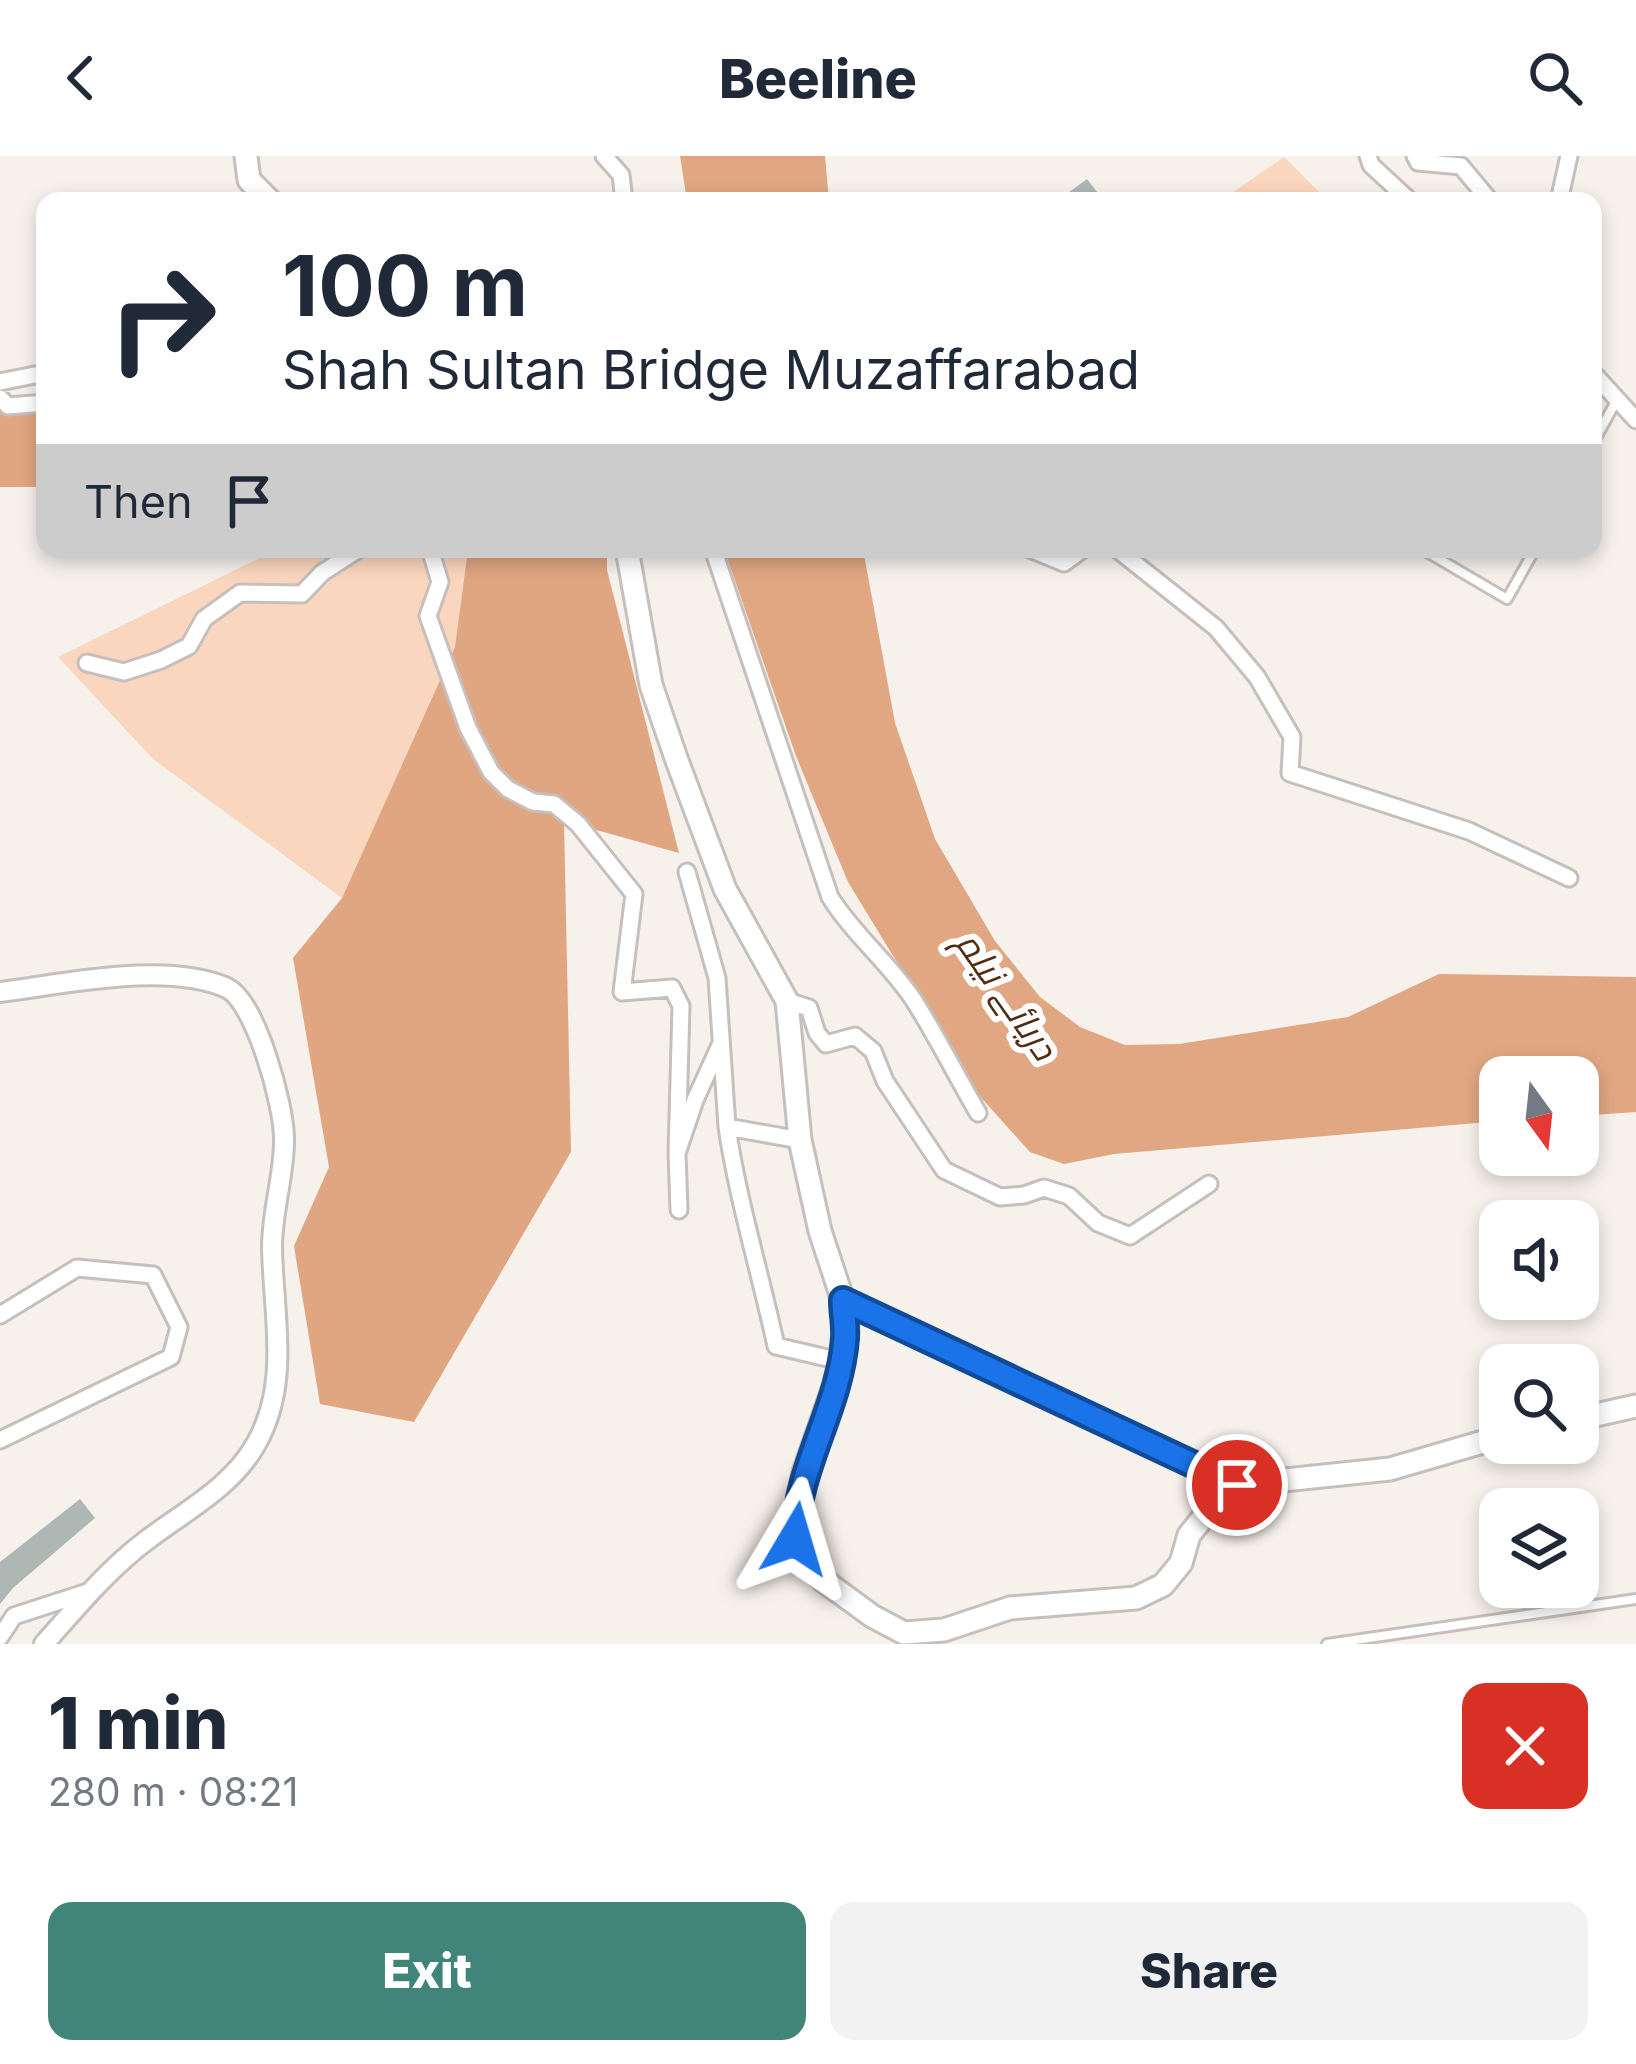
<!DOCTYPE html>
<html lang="en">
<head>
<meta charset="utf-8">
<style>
	:root { --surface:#fff; --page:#f2f2f3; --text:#1f2937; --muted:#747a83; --accent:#41857a }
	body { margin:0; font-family:Inter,Cairo,sans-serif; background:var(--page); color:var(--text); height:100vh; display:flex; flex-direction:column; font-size:45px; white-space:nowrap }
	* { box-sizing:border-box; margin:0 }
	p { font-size:39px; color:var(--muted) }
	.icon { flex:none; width:66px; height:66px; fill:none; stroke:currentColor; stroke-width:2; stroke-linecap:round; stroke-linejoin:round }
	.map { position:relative; height:1488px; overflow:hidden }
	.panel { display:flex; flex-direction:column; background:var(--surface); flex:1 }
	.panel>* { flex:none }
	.banner { position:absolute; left:36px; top:36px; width:1566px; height:366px; border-radius:24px; box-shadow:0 6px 18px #0003; background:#fff; color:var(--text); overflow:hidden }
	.needle { width:78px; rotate:165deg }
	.buttons { position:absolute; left:1479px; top:900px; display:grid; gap:24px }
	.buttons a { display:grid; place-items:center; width:120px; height:120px; border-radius:24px; background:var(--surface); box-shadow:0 6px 18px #0003; font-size:60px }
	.pin { position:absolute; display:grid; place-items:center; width:102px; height:102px; color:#fff; margin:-51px; border:6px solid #fff; border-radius:50%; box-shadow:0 3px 12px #0007 }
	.me { position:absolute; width:132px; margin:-66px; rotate:7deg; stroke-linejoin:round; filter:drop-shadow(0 0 9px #0008) }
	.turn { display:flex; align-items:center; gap:42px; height:252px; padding:0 48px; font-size:54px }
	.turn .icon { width:156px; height:156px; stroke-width:2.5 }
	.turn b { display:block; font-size:84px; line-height:102px }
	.then { display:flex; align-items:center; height:114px; padding:0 48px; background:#0003; gap:24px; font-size:45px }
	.round { display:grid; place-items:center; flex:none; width:126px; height:126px; border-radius:24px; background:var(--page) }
	.overview { display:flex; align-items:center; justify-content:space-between; height:204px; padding:0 48px }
	h1 { font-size:72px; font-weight:800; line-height:90px }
	.action { display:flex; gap:24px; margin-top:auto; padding:24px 48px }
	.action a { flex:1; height:138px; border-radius:24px; background:var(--accent); color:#fff; font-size:48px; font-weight:800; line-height:138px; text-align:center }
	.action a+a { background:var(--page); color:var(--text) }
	header { display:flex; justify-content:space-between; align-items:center; height:156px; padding:0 48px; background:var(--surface); font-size:54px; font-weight:800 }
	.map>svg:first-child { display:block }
	.green { fill:#fbd6be }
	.forest { fill:#dfa681 }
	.water { fill:#e0a782 }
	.building { fill:#afb7b5 }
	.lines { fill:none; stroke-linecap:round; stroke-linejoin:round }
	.service-casing { stroke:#c6bfbb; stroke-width:14 }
	.minor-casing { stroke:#c6bfbb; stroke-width:21 }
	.tertiary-casing { stroke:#c6bfbb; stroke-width:24 }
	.secondary-casing { stroke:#c6bfbb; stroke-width:27 }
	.service { stroke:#fff; stroke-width:8 }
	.minor { stroke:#fff; stroke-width:15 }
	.tertiary { stroke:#fff; stroke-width:18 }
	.secondary { stroke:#fff; stroke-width:21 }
	.route-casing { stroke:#114b97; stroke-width:30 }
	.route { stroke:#1a73e8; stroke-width:21 }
	.labels { text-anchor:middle; stroke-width:12; stroke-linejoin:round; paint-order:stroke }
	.water-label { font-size:36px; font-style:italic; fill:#532d11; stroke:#fff }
</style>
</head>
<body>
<header><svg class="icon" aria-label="back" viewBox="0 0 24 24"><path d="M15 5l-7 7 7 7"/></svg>Beeline<svg class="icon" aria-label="search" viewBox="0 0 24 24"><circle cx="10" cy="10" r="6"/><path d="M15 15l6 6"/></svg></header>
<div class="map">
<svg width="1636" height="1488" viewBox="0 0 1636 1488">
	<rect width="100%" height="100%" fill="#f7f1ec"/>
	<path class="green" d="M1284,1L1328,45H1220Z
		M278,393H468L455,491L342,742L153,603L58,501Z"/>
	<path class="forest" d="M45,235V331H0V255Z
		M468,393H607V414L679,697L564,665L571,996L414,1266L320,1248L294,1090L329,1011L293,802L342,742L455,491Z"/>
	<path class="water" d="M680,0H825L829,45H687Z
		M724,393H863L895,567L935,683L995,785L1040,841L1080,871L1125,889L1179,888L1348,861L1439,818L1636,821V956L1578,960V921H1500V965L1114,998L1064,1008L1030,996L976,936L848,726L796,600Z"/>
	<path class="building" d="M1087,23L1104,45H1057Z
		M80,1343L95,1362L13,1432L0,1448V1406Z"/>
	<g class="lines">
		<g class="service-casing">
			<path id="service" d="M1593,287L1618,242
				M1422,393L1507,443L1535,393
				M847,1146L1235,1328
				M1327,1488L1636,1443"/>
		</g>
		<g class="minor-casing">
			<path id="minor" d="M604,0L621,19L624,45
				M1368,0L1371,9L1410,45
				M1415,0L1418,6L1461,10L1490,45
				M1559,45L1569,0
				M1593,217L1636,264
				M0,226L45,217
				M0,242L8,250L45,247
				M430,393L440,426L428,460L468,572L491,616L508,633L533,646L554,648L578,668L634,738L622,836L672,832L681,850L677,997
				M713,393L830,741C853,778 888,806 913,843C936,879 956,919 978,957
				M1030,393L1064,407L1083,393
				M1117,393L1216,472L1257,521L1292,581L1290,617L1469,675L1569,722
				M87,507L124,516L161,504L189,490L204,463L240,437L302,438L322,417L359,393
				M687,716L717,822L727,971L800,984
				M787,845L809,852L817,877L826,888L855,880L873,895L885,925L944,1014L1000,1041L1024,1039L1044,1032L1069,1040L1098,1067L1130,1080L1209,1028
				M727,971C738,1045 760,1116 776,1190L840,1205
				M679,1054L677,997L695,944L721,887
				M0,1159L77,1112L153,1119L179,1171L171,1201L0,1284
				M0,1481L14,1460L91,1435"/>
		</g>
		<g class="tertiary-casing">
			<path id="tertiary" d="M0,836C64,828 167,805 227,832C256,846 284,950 284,982C285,1016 272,1054 272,1091C273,1158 291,1227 256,1288C232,1331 185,1355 147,1384C108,1413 76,1452 44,1488"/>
		</g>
		<g class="secondary-casing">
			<path id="secondary" d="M246,0L249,24L270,45
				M627,393L651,529L676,602L725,733L787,845L800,984L820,1075L843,1145L845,1184L835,1228L804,1316L795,1361V1383L806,1406L823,1424L872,1460L904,1477L944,1474L1010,1452L1136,1442L1163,1429L1181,1407L1189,1379L1215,1347L1237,1329L1390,1313L1500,1281
				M1578,1263L1636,1250"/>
		</g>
		<use href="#service" class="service"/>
		<use href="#minor" class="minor"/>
		<use href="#tertiary" class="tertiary"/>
		<use href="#secondary" class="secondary"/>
	</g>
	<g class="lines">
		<g class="route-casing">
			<path id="route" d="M795,1383C796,1312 840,1252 845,1182C846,1170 843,1157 843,1144L1237,1329"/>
		</g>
		<use href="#route" class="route"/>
	</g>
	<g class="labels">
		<g class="water-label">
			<text transform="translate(1007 839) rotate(55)" y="13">دریائے نیلم</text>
		</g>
	</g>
</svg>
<div class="buttons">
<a><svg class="needle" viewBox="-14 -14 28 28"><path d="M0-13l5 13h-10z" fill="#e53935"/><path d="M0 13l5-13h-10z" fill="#747a83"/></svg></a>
<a><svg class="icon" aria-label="sound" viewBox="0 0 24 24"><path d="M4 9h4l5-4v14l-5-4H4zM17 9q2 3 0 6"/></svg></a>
<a><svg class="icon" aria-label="search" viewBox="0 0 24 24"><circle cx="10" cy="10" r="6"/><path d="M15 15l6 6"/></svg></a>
<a><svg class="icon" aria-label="layers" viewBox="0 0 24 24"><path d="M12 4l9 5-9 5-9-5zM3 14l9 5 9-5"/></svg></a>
</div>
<div class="pin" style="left:1237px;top:1329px;background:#d93025"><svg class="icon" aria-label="arrive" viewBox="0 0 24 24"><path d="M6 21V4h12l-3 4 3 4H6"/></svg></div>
<svg class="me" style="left:795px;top:1383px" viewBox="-20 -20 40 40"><path d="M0-17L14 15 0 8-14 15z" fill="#1a73e8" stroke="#fff" stroke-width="4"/></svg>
<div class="banner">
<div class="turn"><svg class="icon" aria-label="right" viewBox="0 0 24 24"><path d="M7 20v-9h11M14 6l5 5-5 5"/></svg><div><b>100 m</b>Shah Sultan Bridge Muzaffarabad</div></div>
<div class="then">Then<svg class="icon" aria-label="arrive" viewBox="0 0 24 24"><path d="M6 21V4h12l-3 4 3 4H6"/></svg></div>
</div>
</div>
<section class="panel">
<div class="overview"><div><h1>1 min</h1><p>280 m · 08:21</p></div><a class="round" style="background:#d93025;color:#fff"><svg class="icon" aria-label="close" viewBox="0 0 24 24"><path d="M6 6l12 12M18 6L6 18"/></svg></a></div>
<div class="action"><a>Exit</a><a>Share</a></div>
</section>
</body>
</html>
